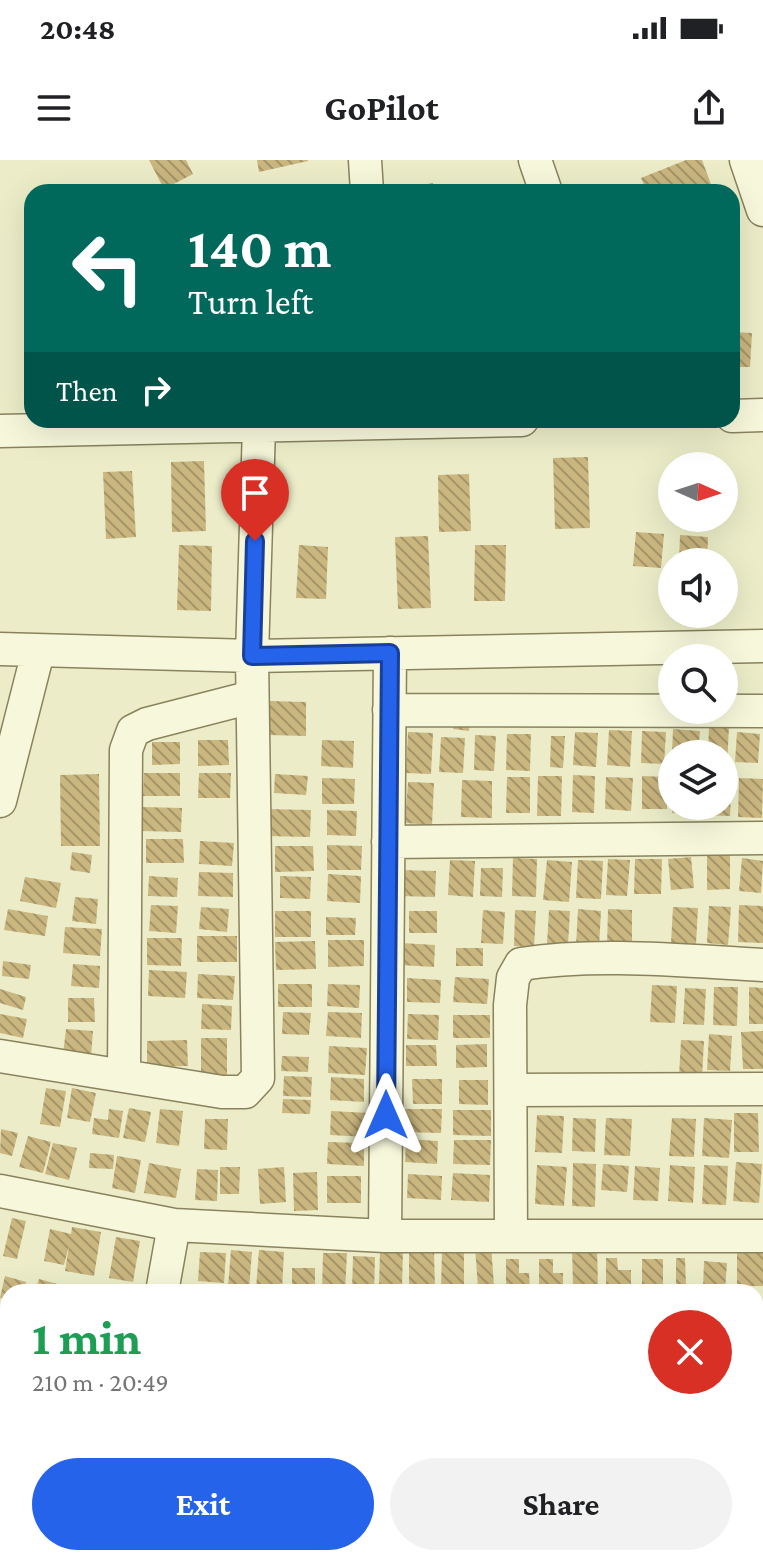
<!DOCTYPE html>
<html lang="en">
<head>
<meta charset="utf-8">
<style>
	:root { --surface:#fff; --page:#f2f2f2; --text:#202124; --muted:#757577; --accent:#2563eb }
	body { margin:0; font-family:"Crimson Pro",serif; background:var(--page); color:var(--text); height:100vh; display:flex; flex-direction:column; font-size:30px; white-space:nowrap }
	* { box-sizing:border-box; margin:0 }
	p { font-size:26px; color:var(--muted) }
	.icon { flex:none; width:44px; height:44px; fill:none; stroke:currentColor; stroke-width:2; stroke-linecap:round; stroke-linejoin:round }
	.map { position:relative; flex:1; overflow:hidden }
	.details { position:absolute; left:0px; top:1124px; width:764px; height:282px; display:flex; flex-direction:column; background:var(--surface); border-radius:24px 24px 0 0; box-shadow:0 8px 32px #0002 }
	.details>* { flex:none }
	.banner { position:absolute; left:24px; top:24px; width:716px; height:244px; border-radius:24px; box-shadow:0 8px 32px #0002; background:#00695c; color:#fff; overflow:hidden }
	.needle { width:52px; rotate:93deg }
	.buttons { position:absolute; left:658px; top:292px; display:grid; gap:16px }
	.buttons a { display:grid; place-items:center; width:80px; height:80px; border-radius:50%; background:var(--surface); box-shadow:0 8px 32px #0002; font-size:40px }
	.pin { position:absolute; display:grid; place-items:center; width:68px; height:68px; color:#fff; margin:-82px -34px; border-radius:50% 50% 50% 0; rotate:-45deg; box-shadow:0 0 8px #0007 }
	.pin .icon { rotate:45deg }
	.me { position:absolute; width:88px; margin:-44px; rotate:0deg; stroke-linejoin:round; filter:drop-shadow(0 0 6px #0008) }
	.turn { display:flex; align-items:center; gap:28px; height:168px; padding:0 32px; font-size:36px }
	.turn .icon { width:104px; height:104px; stroke-width:2.5 }
	.turn b { display:block; font-size:56px; line-height:68px }
	.then { display:flex; align-items:center; height:76px; padding:0 32px; background:#0003; gap:16px; font-size:30px }
	.round { display:grid; place-items:center; flex:none; width:84px; height:84px; border-radius:42px; background:var(--page) }
	.head { display:flex; align-items:center; justify-content:space-between; height:136px; padding:0 32px }
	h1 { font-size:48px; font-weight:700; line-height:60px; color:#1e9e55 }
	.action { display:flex; gap:16px; margin-top:auto; padding:16px 32px }
	.action a { flex:1; height:92px; border-radius:48px; background:var(--accent); color:#fff; font-size:32px; font-weight:700; line-height:92px; text-align:center }
	.action a+a { background:var(--page); color:var(--text) }
	.status { display:flex; justify-content:space-between; align-items:center; height:56px; padding:0 40px; background:var(--surface); direction:ltr }
	.status svg { height:22px; fill:currentColor }
	header { display:flex; justify-content:space-between; align-items:center; height:104px; padding:0 32px; background:var(--surface); font-size:36px; font-weight:700 }
	.map>svg:first-child { display:block }
	.building { fill:url(#building-back-hatch) }
	.lines { fill:none; stroke-linecap:round; stroke-linejoin:round }
	.minor-casing { stroke:#89825d; stroke-width:35 }
	.minor { stroke:#f7f8db; stroke-width:32 }
	.route-casing { stroke:#184099; stroke-width:20 }
	.route { stroke:#2563eb; stroke-width:14 }
</style>
</head>
<body>
<div class="status"><b>20:48</b><svg viewBox="0 0 49 12"><path d="M0 12V9h3v3zM5 12V6h3v6zM10 12V3h3v9zM15 12V0h3v12zM26 1h20v11H26zM47 4h2v5h-2z"/></svg></div>
<header><svg class="icon" aria-label="menu" viewBox="0 0 24 24"><path d="M4 6h16M4 12h16M4 18h16"/></svg>GoPilot<svg class="icon" aria-label="share" viewBox="0 0 24 24"><path d="M12 15V3M7 8l5-5 5 5M5 13v7h14v-7"/></svg></header>
<div class="map">
<svg width="763" height="1405" viewBox="0 0 763 1405">
	<defs>
		<pattern id="building-back-hatch" width="6" height="6" patternUnits="userSpaceOnUse" patternTransform="scale(2)"><rect width="6" height="6" fill="#cab67f"/><path d="M-1 5l2 2M0 0l6 6M5-1l2 2" fill="none" stroke="#a59568"/></pattern>
	</defs>
	<rect width="100%" height="100%" fill="#ecedc8"/>
	<path class="building" d="M149,0H186L193,14L164,29Z
		M257,0H308V1L259,12Z
		M686,0H702L712,27L699,32H647L641,18Z
		M433,23L434,32H391V30Z
		M732,82L739,97L732,100Z
		M732,172L752,173L750,207H732Z
		M588,297L590,368L555,369L553,298Z
		M204,301L206,371L172,372L171,302Z
		M132,311L136,377L106,379L103,312Z
		M469,314L471,371L439,372L438,315Z
		M636,372L664,374L661,408L633,406Z
		M680,375L708,377L707,402H679Z
		M428,376L431,448L398,449L395,377Z
		M179,385L212,386L211,451L177,450Z
		M299,385L328,387L326,439L296,438Z
		M475,385H506L505,441H474Z
		M270,541L306,542V576L269,575Z
		M454,559L470,561L469,571L453,569Z
		M709,566L729,567L727,605H724V594H708Z
		M673,569L700,571L698,594H672Z
		M609,570L632,571L630,607L607,605Z
		M642,571L666,572L664,604L641,603Z
		M408,572L433,573L431,614L406,613Z
		M575,572L598,573L596,607L573,605Z
		M737,572L760,574L758,603L735,602Z
		M507,574H531L530,611L506,610Z
		M475,575L496,576L494,611L474,610Z
		M551,576H565L563,608L550,607Z
		M441,577L465,578L463,613L439,612Z
		M198,580H228L229,605L198,606Z
		M322,580L354,581L353,608L321,606Z
		M152,582H180V604L152,605Z
		M144,613H180V636H143Z
		M199,613H231L230,638H198Z
		M99,614L100,686H61L60,615Z
		M275,614L308,616L306,635L274,633Z
		M573,615L595,616L594,653L572,652Z
		M538,616H562L561,656H537Z
		M642,616L667,617V649H642Z
		M507,617H530V653H506Z
		M606,617L633,618L631,651L605,649Z
		M322,618L355,619L354,644H322Z
		M739,618L763,619L762,658L738,657Z
		M462,620L492,621V658L461,657Z
		M408,622L434,623L432,665L405,663Z
		M724,634H731L730,656L704,655V646H724Z
		M672,646H696V654L672,653Z
		M142,647L182,648L181,672L142,671Z
		M264,649L311,650L310,677L264,676Z
		M327,650L357,651L356,676L327,675Z
		M146,679H183L184,703H146Z
		M200,681L234,683L232,706L199,704Z
		M327,685L362,686L361,710H327Z
		M275,686H313L314,711L275,712Z
		M72,692L92,695L90,713L70,710Z
		M730,695V729L707,730V696Z
		M691,697L694,728L671,730L668,699Z
		M513,698L537,699L536,737L512,736Z
		M742,698L763,701L761,733L739,731Z
		M608,699L630,700L627,736L606,735Z
		M635,699H662L661,734H634Z
		M450,700L475,701L473,737L448,735Z
		M547,700L572,702L569,742L543,740Z
		M578,700L603,701L601,739L576,738Z
		M481,708H503L502,737L480,736Z
		M400,710L436,711L435,737L399,736Z
		M199,712L233,713V737L198,736Z
		M328,714L361,716L360,743L327,741Z
		M149,716L178,718L177,737L148,736Z
		M280,716L311,717L310,739L280,738Z
		M25,717L61,723L56,748L20,741Z
		M75,737L98,739L96,764L72,761Z
		M151,745L178,746L176,773L149,771Z
		M739,745L763,746V783L738,782Z
		M709,746L731,747L728,785L707,783Z
		M201,747L229,749L227,772L199,769Z
		M673,747L698,748L696,784L671,783Z
		M8,749L48,756L45,776L4,770Z
		M578,749L601,751L599,787L576,786Z
		M608,749L632,750V787L607,786Z
		M483,750L505,752L503,784L481,783Z
		M515,750L536,751L534,787L514,786Z
		M549,750L570,751L568,785L547,784Z
		M275,751H311V777H275Z
		M409,751H437V773H409Z
		M326,757L356,758L355,775H326Z
		M65,767L102,769L100,796L63,793Z
		M197,776H237V802H197Z
		M147,778H182L181,806L147,805Z
		M328,780H364V806L328,807Z
		M315,781L316,809L276,810L275,782Z
		M401,783L435,785L434,807L400,805Z
		M456,788H483V806H456Z
		M3,801L31,805L29,819L2,816Z
		M73,804L100,806L99,828L71,826Z
		M149,810L187,812L185,838L148,836Z
		M198,814L235,816L233,840L197,838Z
		M455,817L489,819L487,844L453,842Z
		M407,818L441,820L440,843L407,842Z
		M278,824H312V847H278Z
		M328,824L360,825L359,848L327,846Z
		M652,825L677,826L675,863L650,862Z
		M714,827H738L737,866L713,865Z
		M749,827L763,828V864H749Z
		M685,828L706,829L704,865L683,864Z
		M0,829L26,837L23,850L0,843Z
		M68,838H94L95,862H68Z
		M202,844L232,846L231,870L201,869Z
		M283,852L311,853L309,875L282,874Z
		M328,852L362,853L361,878L326,876Z
		M0,854L27,859L23,878L0,873Z
		M408,854L439,855L438,880L407,879Z
		M453,855H490V878H453Z
		M66,869L93,871L91,897L63,895Z
		M763,871V909H743L741,872Z
		M709,874L732,876L730,911L707,910Z
		M201,878H227V919H201Z
		M187,880L188,906L147,907V881Z
		M681,880L704,881L702,917L679,916Z
		M487,884V907L456,908V885Z
		M406,885H436L437,906H406Z
		M329,886L367,888L365,915L328,913Z
		M282,896L309,897L308,912L281,911Z
		M284,916L312,917L311,937L283,936Z
		M331,917L364,919V942L330,940Z
		M412,919H442V944H413Z
		M459,920H488V945L459,944Z
		M46,928L66,931L60,967L40,964Z
		M72,928L96,933L90,962L67,958Z
		M283,939L311,940L310,954L282,953Z
		M129,948L151,952L145,982L123,978Z
		M109,949L123,951L119,978L92,974L94,958L108,960Z
		M160,949L183,951L179,986L156,983Z
		M404,949H442L441,973L403,972Z
		M453,950H491V976L453,975Z
		M331,951L369,953L368,977L330,975Z
		M734,953H758L759,992H734Z
		M537,955L564,956L562,993L535,992Z
		M573,958L596,959L595,992L572,991Z
		M606,958L632,959L630,996L604,995Z
		M672,958L696,959L694,997L669,996Z
		M704,958L732,960L729,998L702,996Z
		M205,959H228L227,990L204,989Z
		M1,969L18,973L12,996L0,993Z
		M28,976L51,982L43,1013L19,1007Z
		M406,979L438,981L437,1004L405,1002Z
		M454,980H491L490,1005L453,1004Z
		M328,982L364,983V1006L327,1004Z
		M53,983L77,988L69,1020L45,1014Z
		M90,993L114,995L113,1009L89,1008Z
		M117,996L141,1000L135,1033L112,1028Z
		M736,1002L762,1004L759,1043L733,1041Z
		M149,1003L181,1009L176,1038L144,1033Z
		M573,1003L596,1004L595,1047L572,1046Z
		M603,1004L629,1006L627,1032L601,1030Z
		M537,1005L567,1007L564,1046L535,1044Z
		M670,1005L695,1007L693,1043L668,1041Z
		M704,1005L728,1006L726,1045L702,1044Z
		M635,1006L660,1008L658,1041L633,1040Z
		M220,1007H240L239,1034H220Z
		M284,1007L286,1042L260,1044L258,1009Z
		M197,1009L218,1010L217,1041L195,1040Z
		M317,1012L318,1050L294,1051L293,1013Z
		M453,1013L490,1015L489,1042L451,1040Z
		M408,1014L442,1016L441,1040L407,1038Z
		M327,1016H361V1043H327Z
		M12,1058L26,1061L17,1099L3,1096Z
		M72,1067L101,1072L94,1116L65,1111L69,1086L64,1105L44,1101L50,1069L71,1074Z
		M116,1077L140,1081L133,1122L109,1118Z
		M491,1084L494,1126L478,1128L475,1086Z
		M572,1085H597L598,1128H573Z
		M409,1089H434L435,1132H409Z
		M442,1089H464V1129H441Z
		M231,1090L252,1092L249,1129L228,1127Z
		M259,1090L284,1092L282,1130L256,1129Z
		M380,1090H403L402,1128H379Z
		M737,1090H763V1126H737Z
		M200,1092L226,1093L224,1123L198,1121Z
		M323,1093H347L345,1132H322Z
		M353,1096L375,1097L374,1132H352Z
		M606,1098H617L618,1110H631V1128L606,1129Z
		M676,1098H685L686,1125H676Z
		M506,1099H519V1113H529L530,1130L506,1129Z
		M539,1099H553V1113H563V1129L539,1128Z
		M642,1099H663V1126H642Z
		M704,1101L727,1103L725,1130L703,1129Z
		M292,1108H315V1132H292Z
		M5,1116L26,1122L24,1132H8V1140L0,1138Z
		M39,1119L61,1125L59,1132H35Z
		M100,1127L123,1130L122,1132H99Z
		M763,1140V1168H756V1141Z
		M756,1215H763V1242H756Z
		M0,1388L8,1389V1398H32V1405H0Z
		M42,1398L81,1402V1405H41Z
		M124,1398H151L162,1400L161,1405H123Z
		M192,1398H220L219,1405L191,1403Z
		M284,1398H306V1405H284Z
		M311,1398H333L332,1405H311Z
		M341,1398H365L364,1405H341Z
		M383,1398H407V1405H383Z
		M414,1398H439V1405H415Z
		M452,1398H475V1405H452Z
		M649,1398H669L670,1400L652,1405Z
		M680,1398H704V1405H680Z
		M713,1398H737V1405H713Z"/>
	<g class="lines">
		<g class="minor-casing">
			<path id="minor" d="M365,0L367,32
				M535,0L546,32
				M746,0L763,50
				M732,256L763,255
				M0,271L522,260
				M0,489L252,496L763,486
				M389,550L763,551
				M0,641L38,492
				M388,682L763,678
				M0,896L222,932H245L258,918L252,496L259,267
				M124,916L126,590L133,571L147,564L252,537
				M512,930L763,929
				M0,1031L174,1065L385,1076H763
				M385,1076L390,493
				M511,1076L510,845L513,818L521,804C598,792 686,801 763,805
				M162,1132L174,1065
				M0,1230L8,1193
				M105,1405L106,1398
				M248,1405L250,1398"/>
		</g>
		<use href="#minor" class="minor"/>
	</g>
	<g class="lines">
		<g class="route-casing">
			<path id="route" d="M255,381L252,496L390,493L386,955"/>
		</g>
		<use href="#route" class="route"/>
	</g>
</svg>
<div class="buttons">
<a><svg class="needle" viewBox="-14 -14 28 28"><path d="M0-13l5 13h-10z" fill="#e53935"/><path d="M0 13l5-13h-10z" fill="#757577"/></svg></a>
<a><svg class="icon" aria-label="sound" viewBox="0 0 24 24"><path d="M4 9h4l5-4v14l-5-4H4zM17 9q2 3 0 6"/></svg></a>
<a><svg class="icon" aria-label="search" viewBox="0 0 24 24"><circle cx="10" cy="10" r="6"/><path d="M15 15l6 6"/></svg></a>
<a><svg class="icon" aria-label="layers" viewBox="0 0 24 24"><path d="M12 4l9 5-9 5-9-5zM3 14l9 5 9-5"/></svg></a>
</div>
<div class="pin" style="left:255px;top:381px;background:#d93025"><svg class="icon" aria-label="arrive" viewBox="0 0 24 24"><path d="M6 21V4h12l-3 4 3 4H6"/></svg></div>
<svg class="me" style="left:386px;top:955px" viewBox="-20 -20 40 40"><path d="M0-17L14 15 0 8-14 15z" fill="#2563eb" stroke="#fff" stroke-width="4"/></svg>
<div class="banner">
<div class="turn"><svg class="icon" aria-label="left" viewBox="0 0 24 24"><path d="M17 20v-9H6M10 6l-5 5 5 5"/></svg><div><b>140 m</b>Turn left</div></div>
<div class="then">Then<svg class="icon" aria-label="right" viewBox="0 0 24 24"><path d="M7 20v-9h11M14 6l5 5-5 5"/></svg></div>
</div>
<section class="details">
<div class="head"><div><h1>1 min</h1><p>210 m · 20:49</p></div><a class="round" style="background:#d93025;color:#fff"><svg class="icon" aria-label="close" viewBox="0 0 24 24"><path d="M6 6l12 12M18 6L6 18"/></svg></a></div>
<div class="action"><a>Exit</a><a>Share</a></div>
</section>
</div>
</body>
</html>
